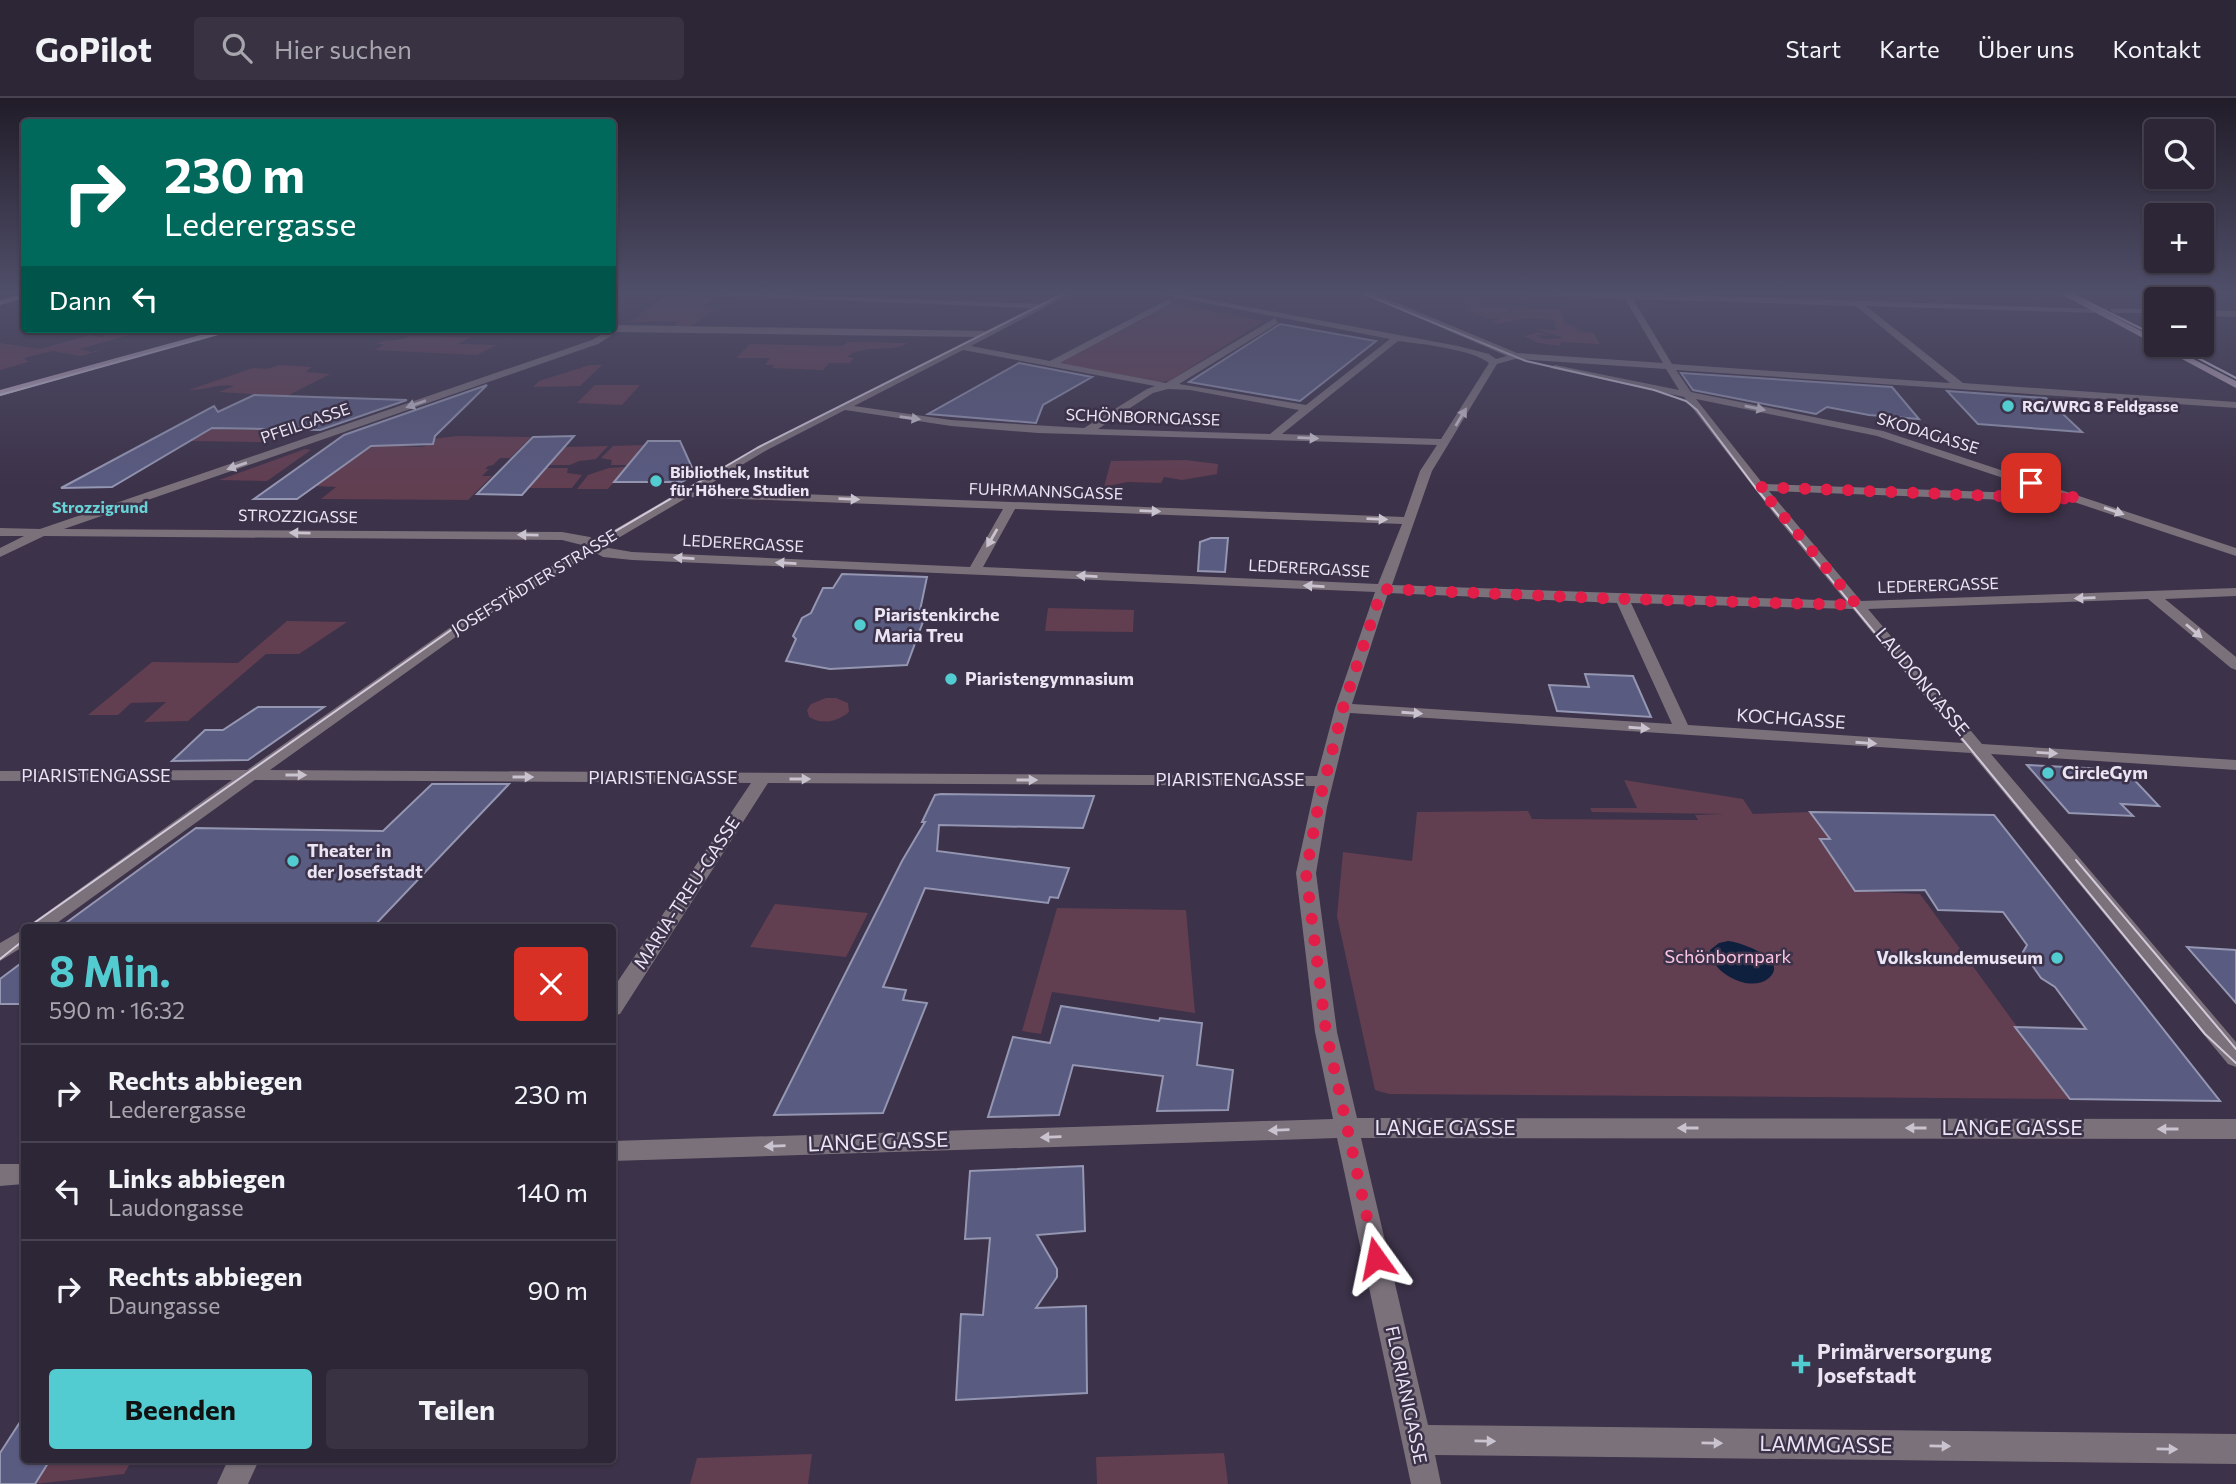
<!DOCTYPE html>
<html lang="de">
<head>
<meta charset="utf-8">
<style>
	:root { --surface:#2d2637; --page:#393242; --text:#f1f3f6; --muted:#a7a5ad; --line:#484352; --accent:#52ccd0 }
	body { margin:0; font-family:Commissioner,sans-serif; background:var(--page); color:var(--text); height:100vh; display:flex; flex-direction:column; font-size:26px; white-space:nowrap }
	* { box-sizing:border-box; margin:0 }
	p { font-size:23px; color:var(--muted) }
	.icon { flex:none; width:38px; height:38px; fill:none; stroke:currentColor; stroke-width:2; stroke-linecap:round; stroke-linejoin:round }
	.map { position:relative; flex:1; overflow:hidden }
	.side { position:absolute; left:21px; top:826px; width:595px; height:539px; display:flex; flex-direction:column; background:var(--surface); border-radius:7px; box-shadow:0 2px 5px #0004,0 0 0 2px var(--line) }
	.side>* { flex:none }
	.hud { position:absolute; left:21px; top:21px; width:595px; height:214px; border-radius:7px; box-shadow:0 2px 5px #0004,0 0 0 2px var(--line); background:#00695c; color:#fff; overflow:hidden }
	.controls { position:absolute; left:2144px; top:21px; display:grid; gap:14px }
	.controls a { display:grid; place-items:center; width:70px; height:70px; border-radius:7px; background:var(--surface); box-shadow:0 2px 5px #0004,0 0 0 2px var(--line); font-size:35px }
	.pin { position:absolute; display:grid; place-items:center; width:60px; height:60px; color:#fff; margin:-30px; border-radius:14px; box-shadow:0 4px 10px #0006 }
	.me { position:absolute; width:77px; margin:-38px; rotate:348deg; stroke-linejoin:round; filter:drop-shadow(0 0 5px #0008) }
	.turn { display:flex; align-items:center; gap:24px; height:147px; padding:0 28px; font-size:32px }
	.turn .icon { width:91px; height:91px; stroke-width:2.5 }
	.turn b { display:block; font-size:49px; line-height:60px }
	.then { display:flex; align-items:center; height:66px; padding:0 28px; background:#0003; gap:14px; font-size:26px }
	.round { display:grid; place-items:center; flex:none; width:74px; height:74px; border-radius:7px; background:var(--page) }
	.overview { display:flex; align-items:center; justify-content:space-between; height:119px; padding:0 28px }
	h1 { font-size:42px; font-weight:700; line-height:52px; color:var(--accent) }
	.action { display:flex; gap:14px; margin-top:auto; padding:14px 28px }
	.action a { flex:1; height:80px; border-radius:7px; background:var(--accent); color:#111; font-size:28px; font-weight:700; line-height:80px; text-align:center }
	.action a+a { background:var(--page); color:var(--text) }
	ul { padding:0; list-style:none }
	li { display:flex; align-items:center; gap:21px; height:98px; padding:0 28px; border-top:2px solid var(--line) }
	li div { flex:1 }
	li b { display:block; font-size:26px }
	li em { font-style:normal }
	header { display:flex; align-items:center; gap:42px; box-sizing:border-box; height:98px; padding:0 35px; background:var(--surface); border-bottom:2px solid var(--line) }
	header strong { font-size:33px }
	nav { display:flex; gap:38px; margin-inline-start:auto; font-size:24px }
	.search { width:490px; height:63px; background:var(--page); display:flex; align-items:center; gap:18px; box-sizing:border-box; padding:0 24px; border-radius:7px; color:var(--muted); font-size:26px }
	.map>svg:first-child { display:block }
	.green { fill:#623e51 }
	.water { fill:#0f203e }
	.building { fill:#5a5b81; stroke:#9496b2; stroke-width:2 }
	.lines { fill:none; stroke-linecap:round; stroke-linejoin:round }
	.minor { fill:#7b717b; fill-rule:evenodd }
	.major { fill:#beaabe; fill-rule:evenodd }
	.tram { stroke:#d1cada; stroke-width:2 }
	.oneway { fill:#c9c2cf }
	.route { stroke:#e11d48; stroke-width:12; stroke-dasharray:0 21.6 }
	.poi-dot { fill:#52ccd0; stroke:#3c3249; stroke-width:2.5 }
	.labels { text-anchor:middle; stroke-width:5; stroke-linejoin:round; paint-order:stroke }
	.far-poi-label { font-size:16px; font-weight:bold; fill:#eae4f3; stroke:#3c3249; text-anchor:start }
	.far-street-label { font-size:16px; fill:#eae4f3; stroke:#3c3249 }
	.far-neighbourhood-label { font-size:16px; font-weight:bold; fill:#67d3d6; stroke:#3c3249 }
	.poi-label { font-size:18px; font-weight:bold; fill:#eae4f3; stroke:#3c3249; text-anchor:start }
	.street-label { font-size:18px; fill:#eae4f3; stroke:#3c3249 }
	.park-label { font-size:18px; fill:#fdc5e2; stroke:#3c3249 }
	.near-street-label { font-size:21px; fill:#eae4f3; stroke:#3c3249 }
	.near-poi-label { font-size:21px; font-weight:bold; fill:#eae4f3; stroke:#3c3249; text-anchor:start }
</style>
</head>
<body>
<header>
<strong>GoPilot</strong>
<div class="search"><svg class="icon" aria-label="search" viewBox="0 0 24 24"><circle cx="10" cy="10" r="6"/><path d="M15 15l6 6"/></svg>Hier suchen</div>
<nav><a>Start</a><a>Karte</a><a>Über uns</a><a>Kontakt</a></nav>
</header>
<div class="map">
<svg width="2236" height="1386" viewBox="0 0 2236 1386">
	<rect width="100%" height="100%" fill="#3c3249"/>
	<path class="green" d="M665,199L713,200L703,209L715,211L692,228H675L678,224C661,222 647,225 629,224Z
		M1469,204L1475,205L1476,208L1507,209L1508,215L1513,216L1512,210L1560,212L1565,226L1576,229L1578,233L1594,235L1600,246L1561,244L1560,248L1538,245L1524,238L1539,234L1552,238L1537,237L1542,241L1564,240L1535,231L1557,232L1554,222L1528,220L1497,226L1491,224L1500,221L1499,218L1489,221L1462,210H1470Z
		M1172,206L1264,223L1169,283L1158,284L1058,266Z
		M114,235L128,237L80,251L91,254L109,250L81,258L52,253L24,260L28,264L0,272V245L40,251L89,237L101,239Z
		M411,238L471,239L458,246L497,247L477,257L374,252L385,247L376,245C388,241 399,244 411,238Z
		M848,244L909,245C888,256 865,245 847,259L854,260L850,265H829L823,272L772,270L775,267H765L770,260H736L750,246L842,248Z
		M280,267L311,269L306,274L330,276L287,298L219,294L234,288C218,285 205,293 189,292L253,270L267,271Z
		M590,267H602L580,288L533,289L539,283Z
		M595,287H640L622,307L577,305Z
		M215,329L224,331L284,332L261,344L191,343Z
		M457,338L531,339L510,360H500L493,367L488,368L485,371H489L482,378H492L468,402L321,401L336,389L315,388L373,347L422,349L433,345L432,341Z
		M643,347L638,353L642,354L630,367H611L612,362L601,360L613,348Z
		M608,348L596,361L579,363L570,367H544L566,349Z
		M305,351L311,352L267,383L219,382Z
		M1185,362L1218,366L1217,376L1182,382L1164,379L1161,385L1127,384L1104,389L1111,363Z
		M627,369L608,391H577L588,377L609,370Z
		M542,370H568L567,375L582,377L572,390H528Z
		M1048,510L1134,512L1133,534L1045,533Z
		M287,523L347,524L299,556H266L188,623L144,624L166,604L131,605L118,617H88L152,564L238,565Z
		M826,600H836L848,605L849,614C837,624 822,627 809,619L807,612L811,606Z
		M1624,682L1743,701L1753,716L1810,714L1830,741L1820,742L1856,793L1920,796L2070,1001L1389,996L1375,992L1337,818L1343,754L1412,763L1417,714L1528,713L1532,721L1698,722L1695,717L1724,716L1592,714L1590,710H1637Z
		M775,806L868,815L846,859L750,849Z
		M1057,810L1186,812L1195,915L1052,894L1041,936L1022,933Z
		M1224,1355L1228,1386H1097L1096,1359Z
		M812,1356L808,1386H690L697,1360Z
		M50,1362H132L124,1376L35,1386Z"/>
	<path class="water" d="M1728,843C1740,844 1790,861 1769,880C1751,896 1710,875 1710,852L1719,845Z"/>
	<path class="building" d="M1280,226L1376,243L1300,303L1189,284Z
		M1019,265L1092,279L1043,307L1036,325L928,316Z
		M1681,275L1892,289L1919,321L1869,317L1827,309L1816,316L1693,292Z
		M487,287L435,338L433,346L371,348L297,401H254L344,337Z
		M1947,293L2046,300L2082,334L1978,326Z
		M254,297L407,302L320,332L212,330L112,389L61,390L214,308L218,314Z
		M574,338L522,397L477,396L533,339Z
		M648,343H680L695,376L682,384H614Z
		M1211,440H1228L1225,474L1198,473L1200,444Z
		M842,476L927,479L919,517L924,521L907,567L830,571L786,563L796,541L793,538L802,520L811,515L823,490H833Z
		M1585,576L1633,578L1651,619L1557,613L1549,587L1589,589Z
		M258,609H324L248,662L172,663L205,632H223Z
		M2027,667L2125,672L2159,708L2121,706L2133,718L2069,715Z
		M432,686H509L372,830H59L196,730L383,733Z
		M941,696L1094,698L1083,730L939,727L937,753L1069,770L1058,800L1050,799L1048,805L925,790L883,889L906,892L903,902L927,905L883,1015L774,1017L902,763L925,724H922L935,697Z
		M1810,714L1994,717L2220,1003L2070,1001L2015,929L2086,931L2055,889L2041,880L2023,854L2027,847L2003,814L1938,812L1925,792L1855,793L1820,741H1830Z
		M2187,849L2236,852V905Z
		M24,863V906H0V881Z
		M1061,908L1159,923L1160,920L1202,925L1197,967L1233,972L1228,1012L1157,1013L1163,978L1073,967L1059,1017L988,1019L1013,939L1050,945Z
		M1083,1068L1085,1133L1037,1137L1057,1171V1179L1036,1210L1086,1208L1087,1295L956,1302L961,1216L983,1217L990,1140L965,1141L970,1073Z
		M24,1318V1362H50L35,1386H0V1355Z"/>
	<g class="lines">
		<path class="minor" d="M654,195H741L1040,206L1061,195H1072L971,248L1050,263L1169,201L1172,205L1060,265L1166,285L1275,220L1278,225L1179,286L1306,307L1390,241L1154,195H1173L1458,248L1489,256L1496,261L1507,258L1361,195H1373L1517,255L1663,265L1625,201L1502,195H1629L2096,211L2099,215L1866,208L1963,285L2236,304V310L1676,272L1691,294L1883,333L2236,450V458L2065,401L2060,404L1769,393L1861,503L2236,490V498L2165,501L2236,559V572L2231,570L2148,501L1868,511L1982,646L2236,662V672L1991,656L2236,944V969L2228,966L1971,655L1350,615L1327,709L1316,775L1337,934L1357,1020L2236,1021V1041L1361,1040L1428,1327L2236,1336V1366L1435,1357L1441,1386H1411L1337,1040L612,1063V1043L1333,1021L1315,934L1296,775L1315,688L768,685L620,916L612,918V892L751,685L255,682L50,830H25L232,682L0,683V673L247,672L468,517L586,448L562,442L44,438L0,459V450L24,438H0V430L40,431L592,242L617,227L986,233L1032,210ZM1633,201L1856,208L1950,285L1672,266ZM617,234L976,239L759,348L595,443L590,439L562,434L64,431L598,246ZM1398,243C1421,246 1471,251 1489,265L1441,341L1282,336ZM963,252L1155,288L1147,291L1084,330L951,322L854,308ZM1515,261L1666,271L1679,292L1555,267L1550,270L1684,299L1775,417L1846,503L1392,487L1432,373L1497,266ZM1168,291L1190,292L1299,312L1270,336L1098,331L1153,295ZM1696,301L1877,338L2051,396L1763,386ZM845,312L951,328L1038,335L1437,347L1420,373L1404,419L700,392L767,352ZM688,399L1003,411L970,469L632,454L603,449ZM1015,411L1402,426L1378,486L983,469ZM594,454L603,459L632,462L1375,494L1335,610L1317,678L270,672L478,523ZM1388,495L1617,505L1672,626L1352,606ZM1631,505L1853,511L1963,645L1688,627Z
			M2110,211H2156V215H2113Z
			M2202,212L2236,213V219L2202,218Z
			M24,831V848L0,863V845Z
			M0,1066H24V1086L0,1088Z
			M228,1362H259L248,1386H217Z"/>
		<path class="major" d="M2059,195H2070L2156,241V247H2166L2236,283V290Z
			M24,196V200L0,207V202Z
			M222,231H236L0,298V292Z"/>
		<path class="tram" d="M1362,195L1526,263L1654,292L1686,303L1697,312L1755,389L2205,936L2236,965
			M2070,195L2156,238
			M2173,247L2236,280
			M0,297L236,231
			M2076,762L2236,951
			M27,830L471,518L757,350L1065,195
			M0,861L24,842"/>
	</g>
	<defs><path id="oneway-solid" d="M-6-.8H1V-3.2L6.5 0L1 3.2V.8H-6Z" transform="scale(1.75)"/></defs>
	<g class="oneway">
		<use href="#oneway-solid" transform="translate(416 306) rotate(161)"/>
		<use href="#oneway-solid" transform="translate(1755 310) rotate(11)"/>
		<use href="#oneway-solid" transform="translate(1461 319) rotate(-59)"/>
		<use href="#oneway-solid" transform="translate(910 320) rotate(8)"/>
		<use href="#oneway-solid" transform="translate(1308 340) rotate(2)"/>
		<use href="#oneway-solid" transform="translate(237 368) rotate(161)"/>
		<use href="#oneway-solid" transform="translate(849 401) rotate(2)"/>
		<use href="#oneway-solid" transform="translate(1150 413) rotate(2)"/>
		<use href="#oneway-solid" transform="translate(2114 413) rotate(19)"/>
		<use href="#oneway-solid" transform="translate(1377 421) rotate(2)"/>
		<use href="#oneway-solid" transform="translate(300 435) rotate(-179)"/>
		<use href="#oneway-solid" transform="translate(528 437) rotate(-179)"/>
		<use href="#oneway-solid" transform="translate(992 440) rotate(120)"/>
		<use href="#oneway-solid" transform="translate(684 460) rotate(-177)"/>
		<use href="#oneway-solid" transform="translate(786 465) rotate(-177)"/>
		<use href="#oneway-solid" transform="translate(1087 478) rotate(-177)"/>
		<use href="#oneway-solid" transform="translate(1314 488) rotate(-177)"/>
		<use href="#oneway-solid" transform="translate(2085 500) rotate(178)"/>
		<use href="#oneway-solid" transform="translate(2194 533) rotate(40)"/>
		<use href="#oneway-solid" transform="translate(1412 615) rotate(4)"/>
		<use href="#oneway-solid" transform="translate(1639 630) rotate(4)"/>
		<use href="#oneway-solid" transform="translate(1866 645) rotate(4)"/>
		<use href="#oneway-solid" transform="translate(2047 655) rotate(3)"/>
		<use href="#oneway-solid" transform="translate(296 677)"/>
		<use href="#oneway-solid" transform="translate(523 679)"/>
		<use href="#oneway-solid" transform="translate(800 681)"/>
		<use href="#oneway-solid" transform="translate(1027 682)"/>
		<use href="#oneway-solid" transform="translate(1688 1030) rotate(-180)"/>
		<use href="#oneway-solid" transform="translate(1916 1030) rotate(-180)"/>
		<use href="#oneway-solid" transform="translate(2168 1031) rotate(-180)"/>
		<use href="#oneway-solid" transform="translate(1279 1032) rotate(178)"/>
		<use href="#oneway-solid" transform="translate(1051 1039) rotate(178)"/>
		<use href="#oneway-solid" transform="translate(775 1048) rotate(178)"/>
		<use href="#oneway-solid" transform="translate(1485 1343) rotate(1)"/>
		<use href="#oneway-solid" transform="translate(1712 1345) rotate(1)"/>
		<use href="#oneway-solid" transform="translate(1940 1348) rotate(1)"/>
		<use href="#oneway-solid" transform="translate(2167 1351) rotate(1)"/>
	</g>
	<linearGradient id="sky" x2="0" y2="1"><stop stop-color="#211c28"/><stop offset="0.5" stop-color="#504f6a"/><stop offset="1" stop-color="#504f6a" stop-opacity="0"/></linearGradient>
	<rect width="2236" height="389" fill="url(#sky)"/>
	<g class="lines">
		<path class="route" d="M1376,1160L1326,934L1306,775L1318,709L1343,610L1382,491L1622,501L1857,507L1759,389L2079,401L2031,385"/>
	</g>
	<g class="poi-dot">
		<circle cx="2008" cy="308" r="7"/>
		<circle cx="656" cy="383" r="7"/>
		<circle cx="860" cy="527" r="7"/>
		<circle cx="951" cy="581" r="7"/>
		<circle cx="2048" cy="675" r="7"/>
		<circle cx="293" cy="763" r="7"/>
		<circle cx="2057" cy="860" r="7"/>
		<path d="M1797.5 1255.5h7v7h7v7h-7v7h-7v-7h-7v-7h7z"/>
	</g>
	<g class="labels">
		<g class="far-poi-label">
			<text x="2022" y="314">RG/WRG 8 Feldgasse</text>
			<text x="670" y="380">Bibliothek, Institut<tspan x="670" dy="18">für Höhere Studien</tspan></text>
		</g>
		<g class="far-street-label">
			<text transform="translate(1143 319) rotate(2)" y="6">SCHÖNBORNGASSE</text>
			<text transform="translate(305 325) rotate(-19)" y="6">PFEILGASSE</text>
			<text transform="translate(1928 335) rotate(17)" y="6">SKODAGASSE</text>
			<text transform="translate(1046 393) rotate(2)" y="6">FUHRMANNSGASSE</text>
			<text transform="translate(298 418) rotate(1)" y="6">STROZZIGASSE</text>
			<text transform="translate(743 445) rotate(3)" y="6">LEDERERGASSE</text>
			<text transform="translate(1309 470) rotate(3)" y="6">LEDERERGASSE</text>
			<text transform="translate(534 484) rotate(-31)" y="6">JOSEFSTÄDTER STRASSE</text>
			<text transform="translate(1938 487) rotate(-2)" y="6">LEDERERGASSE</text>
		</g>
		<g class="far-neighbourhood-label">
			<text x="100" y="415">Strozzigrund</text>
		</g>
		<g class="poi-label">
			<text x="874" y="523">Piaristenkirche<tspan x="874" dy="21">Maria Treu</tspan></text>
			<text x="965" y="587">Piaristengymnasium</text>
			<text x="2062" y="681">CircleGym</text>
			<text x="307" y="759">Theater in<tspan x="307" dy="21">der Josefstadt</tspan></text>
			<text x="2043" y="866" text-anchor="end">Volkskundemuseum</text>
		</g>
		<g class="street-label">
			<text transform="translate(1922 584) rotate(50)" y="6">LAUDONGASSE</text>
			<text transform="translate(1791 621) rotate(4)" y="6">KOCHGASSE</text>
			<text x="96" y="684">PIARISTENGASSE</text>
			<text x="663" y="686">PIARISTENGASSE</text>
			<text x="1230" y="688">PIARISTENGASSE</text>
			<text transform="translate(687 795) rotate(-57)" y="6">MARIA-TREU-GASSE</text>
			<text transform="translate(1406 1297) rotate(78)" y="6">FLORIANIGASSE</text>
		</g>
		<g class="park-label">
			<text x="1728" y="865">Schönbornpark</text>
		</g>
		<g class="near-street-label">
			<text x="1445" y="1037">LANGE GASSE</text>
			<text x="2012" y="1037">LANGE GASSE</text>
			<text transform="translate(878 1044) rotate(-2)" y="7">LANGE GASSE</text>
			<text transform="translate(1826 1347) rotate(1)" y="7">LAMMGASSE</text>
		</g>
		<g class="near-poi-label">
			<text x="1817" y="1261">Primärversorgung<tspan x="1817" dy="24">Josefstadt</tspan></text>
		</g>
	</g>
</svg>
<div class="controls">
<a><svg class="icon" aria-label="search" viewBox="0 0 24 24"><circle cx="10" cy="10" r="6"/><path d="M15 15l6 6"/></svg></a>
<a>+</a>
<a>−</a>
</div>
<div class="pin" style="left:2031px;top:385px;background:#d93025"><svg class="icon" aria-label="arrive" viewBox="0 0 24 24"><path d="M6 21V4h12l-3 4 3 4H6"/></svg></div>
<svg class="me" style="left:1376px;top:1160px" viewBox="-20 -20 40 40"><path d="M0-17L14 15 0 8-14 15z" fill="#e11d48" stroke="#fff" stroke-width="4"/></svg>
<div class="hud">
<div class="turn"><svg class="icon" aria-label="right" viewBox="0 0 24 24"><path d="M7 20v-9h11M14 6l5 5-5 5"/></svg><div><b>230 m</b>Lederergasse</div></div>
<div class="then">Dann<svg class="icon" aria-label="left" viewBox="0 0 24 24"><path d="M17 20v-9H6M10 6l-5 5 5 5"/></svg></div>
</div>
<section class="side">
<div class="overview"><div><h1>8 Min.</h1><p>590 m · 16:32</p></div><a class="round" style="background:#d93025;color:#fff"><svg class="icon" aria-label="close" viewBox="0 0 24 24"><path d="M6 6l12 12M18 6L6 18"/></svg></a></div>
<ul>
<li><svg class="icon" aria-label="right" viewBox="0 0 24 24"><path d="M7 20v-9h11M14 6l5 5-5 5"/></svg><div><b>Rechts abbiegen</b><p>Lederergasse</p></div><em>230 m</em></li>
<li><svg class="icon" aria-label="left" viewBox="0 0 24 24"><path d="M17 20v-9H6M10 6l-5 5 5 5"/></svg><div><b>Links abbiegen</b><p>Laudongasse</p></div><em>140 m</em></li>
<li><svg class="icon" aria-label="right" viewBox="0 0 24 24"><path d="M7 20v-9h11M14 6l5 5-5 5"/></svg><div><b>Rechts abbiegen</b><p>Daungasse</p></div><em>90 m</em></li>
</ul>
<div class="action"><a>Beenden</a><a>Teilen</a></div>
</section>
</div>
</body>
</html>
